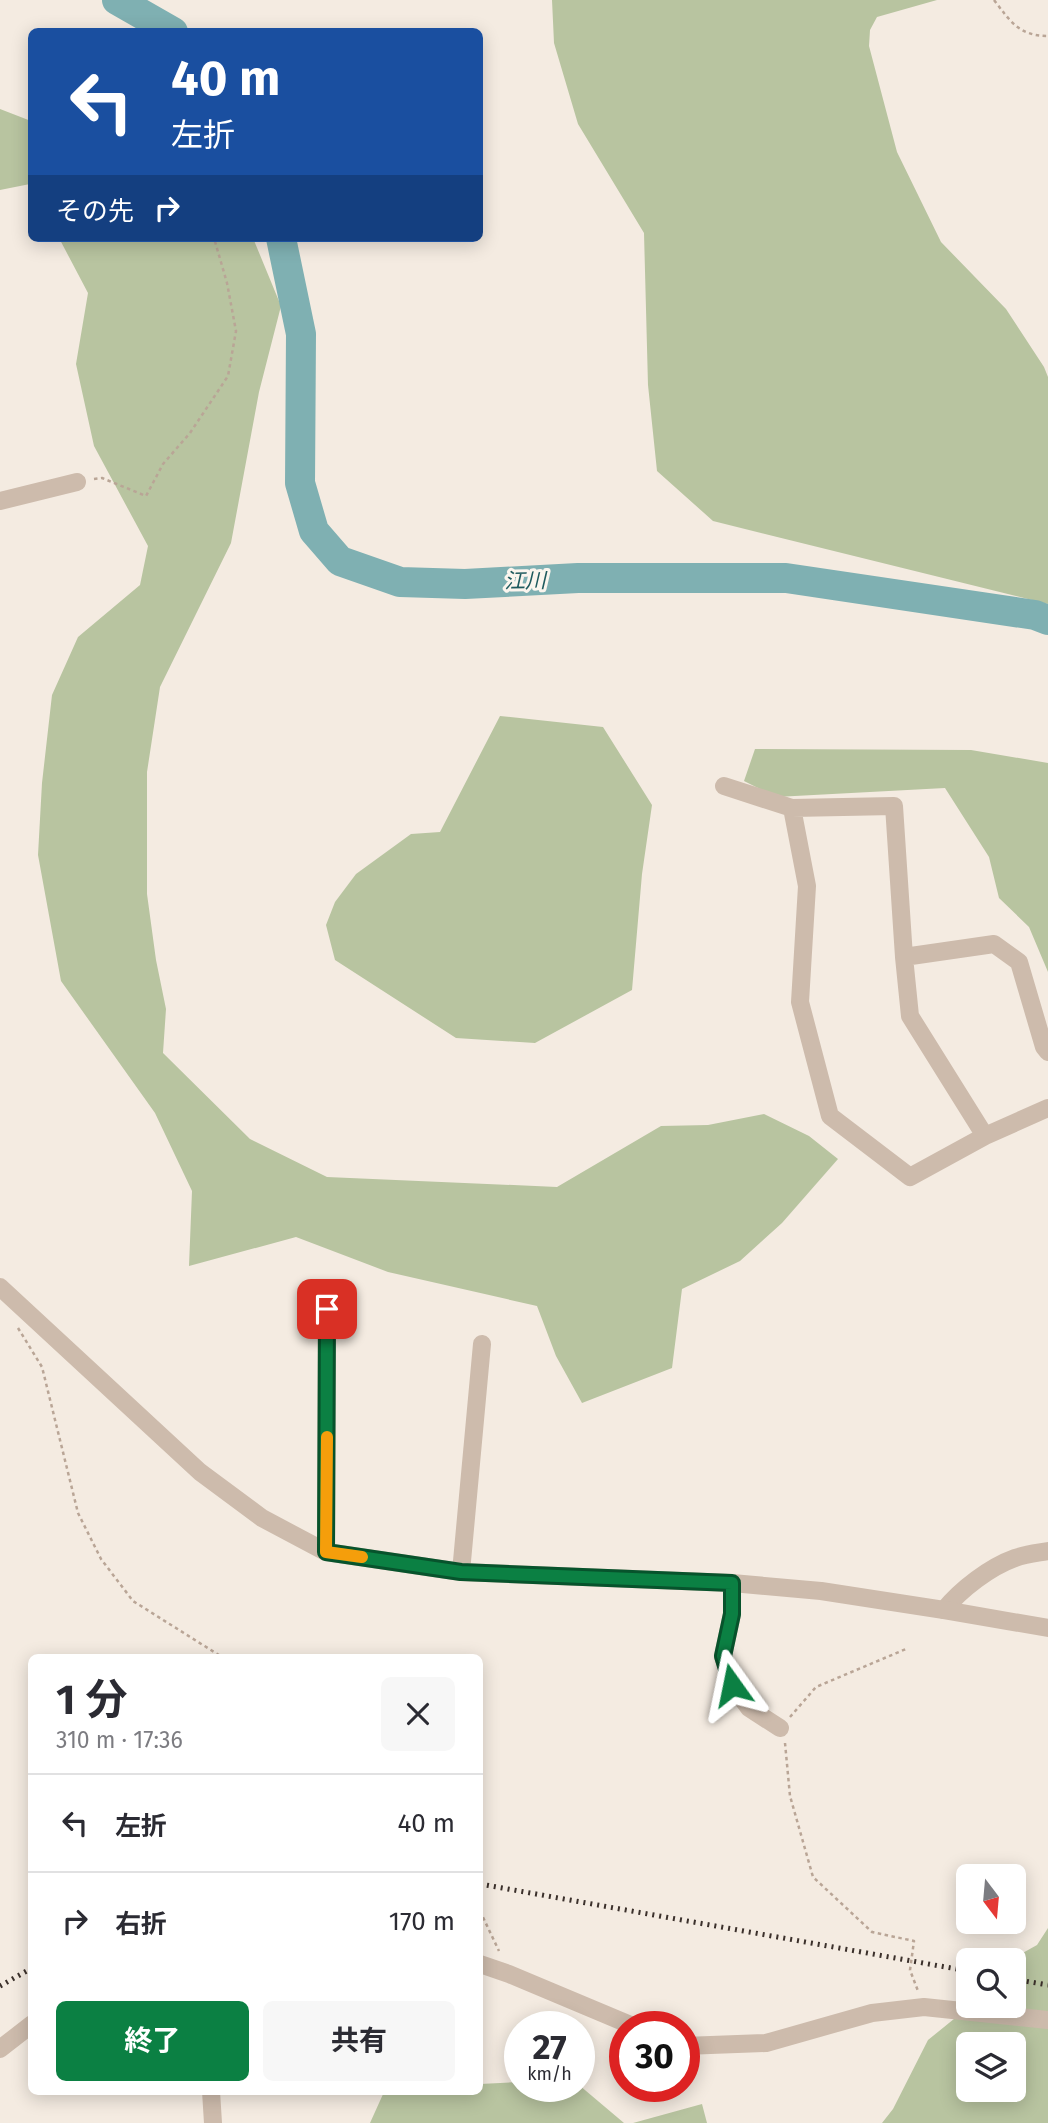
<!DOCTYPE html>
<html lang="ja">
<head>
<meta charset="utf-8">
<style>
	:root { --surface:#fff; --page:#f7f7f7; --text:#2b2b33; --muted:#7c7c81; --line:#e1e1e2; --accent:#0b8043 }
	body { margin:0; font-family:"Fira Sans","Noto Sans JP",sans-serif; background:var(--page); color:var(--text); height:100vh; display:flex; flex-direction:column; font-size:26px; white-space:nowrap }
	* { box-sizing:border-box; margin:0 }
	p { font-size:23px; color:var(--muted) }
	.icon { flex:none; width:38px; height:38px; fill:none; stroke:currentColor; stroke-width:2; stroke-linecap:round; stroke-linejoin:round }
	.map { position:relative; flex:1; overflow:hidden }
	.drawer { position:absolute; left:28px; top:1654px; width:455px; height:441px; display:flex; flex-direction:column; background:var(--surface); border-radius:10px; box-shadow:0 4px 18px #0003 }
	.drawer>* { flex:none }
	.top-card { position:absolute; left:28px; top:28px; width:455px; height:214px; border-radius:10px; box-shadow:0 4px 18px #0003; background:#1a4fa0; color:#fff; overflow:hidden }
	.needle { width:46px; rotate:164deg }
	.fabs { position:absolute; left:956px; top:1864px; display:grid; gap:14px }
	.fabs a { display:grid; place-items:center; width:70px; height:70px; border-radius:10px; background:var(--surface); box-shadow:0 4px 18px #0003; font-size:35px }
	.speed { position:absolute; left:504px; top:2011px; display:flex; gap:14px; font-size:35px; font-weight:700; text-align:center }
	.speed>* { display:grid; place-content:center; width:91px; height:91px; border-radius:50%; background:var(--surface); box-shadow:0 4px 18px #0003; line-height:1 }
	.speed small { font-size:18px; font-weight:400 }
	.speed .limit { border:10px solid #d22; background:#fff; color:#111 }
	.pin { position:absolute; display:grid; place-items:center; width:60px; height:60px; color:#fff; margin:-30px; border-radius:14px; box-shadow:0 4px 10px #0006 }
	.me { position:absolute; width:77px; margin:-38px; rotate:348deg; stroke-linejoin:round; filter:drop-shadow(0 0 5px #0008) }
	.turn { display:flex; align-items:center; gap:24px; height:147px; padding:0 28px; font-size:32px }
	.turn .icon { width:91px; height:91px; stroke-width:2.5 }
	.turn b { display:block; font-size:49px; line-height:60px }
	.then { display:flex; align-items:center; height:66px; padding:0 28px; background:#0003; gap:14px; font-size:26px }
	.round { display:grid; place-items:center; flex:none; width:74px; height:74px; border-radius:10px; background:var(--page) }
	.headline { display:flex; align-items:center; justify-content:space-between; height:119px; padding:0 28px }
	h1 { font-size:42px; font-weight:700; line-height:52px }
	.button { display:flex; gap:14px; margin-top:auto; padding:14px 28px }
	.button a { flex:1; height:80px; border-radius:10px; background:var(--accent); color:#fff; font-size:28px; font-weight:700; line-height:80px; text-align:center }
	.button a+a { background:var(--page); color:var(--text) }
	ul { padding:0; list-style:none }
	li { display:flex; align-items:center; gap:21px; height:98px; padding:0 28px; border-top:2px solid var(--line) }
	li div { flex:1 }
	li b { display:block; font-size:26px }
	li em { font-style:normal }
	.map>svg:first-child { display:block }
	.green { fill:#b8c4a0; fill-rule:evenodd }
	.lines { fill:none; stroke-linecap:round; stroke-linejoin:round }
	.river { stroke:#7fb0b2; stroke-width:30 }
	.path { stroke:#b9a596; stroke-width:2.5; stroke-dasharray:3.5 3.5; stroke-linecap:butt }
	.minor { stroke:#cdbbac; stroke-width:18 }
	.tertiary { stroke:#cdbbac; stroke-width:18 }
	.rail { stroke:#3b302b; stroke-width:5; stroke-dasharray:2 5; stroke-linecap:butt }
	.route-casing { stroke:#07532c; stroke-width:18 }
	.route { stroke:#0b8043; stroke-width:12 }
	.slow { stroke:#f59e0b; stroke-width:12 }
	.labels { text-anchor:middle; stroke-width:6; stroke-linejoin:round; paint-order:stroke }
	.water-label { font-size:21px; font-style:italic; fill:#1f5a5e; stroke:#fbf5ee }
</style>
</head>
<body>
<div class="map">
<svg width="1048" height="2123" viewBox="0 0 1048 2123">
	<rect width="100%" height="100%" fill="#f4ebe1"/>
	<path class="green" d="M552,0H937L877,17L870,30L869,46L897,152L941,242L1006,309L1044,367L1048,377V604L713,521L657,471L648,385L644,233L578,124L554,43Z
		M0,109L31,121V186L30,184L0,190Z
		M59,238H253L281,306L259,392L231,543L160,687L147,772V894L156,960L166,1009L163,1053L250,1139L327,1177L557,1187L661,1126L708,1125L764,1114L809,1136L838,1159L782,1223L740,1261L682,1289L672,1368L582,1403L556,1356L537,1306L388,1272L296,1237L189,1266L192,1191L155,1113L61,981L38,855L42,783L52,695L78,637L140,585L148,546L94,446L76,364L88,293Z
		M500,716L603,727L652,805L642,874L632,990L535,1043L456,1038L335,960L326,925L335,902L356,874L411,834L440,832Z
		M755,749L971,750L1048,763V972L1029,927L999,898L989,857L945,788L776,797L744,781Z
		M1048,1928V2123H882L893,2109L928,2040L970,2006H1013V1960H1010L1037,1945ZM968,2044H1013V2090H968Z
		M520,2082V2086L579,2085L624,2123H370L384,2092L480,2091V2084Z
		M702,2104L707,2123H633Z"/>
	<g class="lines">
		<path class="river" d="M117,0L173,32
			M281,238L301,334L300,483L314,531L340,561L400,582L465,584L578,578H786L1035,615L1048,620"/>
		<path class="path" d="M994,0C1010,21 1019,36 1048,36
			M94,479L102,478L146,496L163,464L190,433L228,376L236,331L227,283L214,238
			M18,1328L42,1367L78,1513L101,1559L133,1601L222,1657
			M790,1717L816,1687L906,1649
			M785,1743L790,1796L813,1877L872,1932L914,1941L910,1970L918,1991
			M480,1911L499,1951"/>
		<path class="minor" d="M0,501L77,482
			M724,786L792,808L894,806L904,957L910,1016L985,1136
			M792,808L807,886L800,1002L830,1116L910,1177L985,1136L1048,1108
			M904,957L994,944L1019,962L1044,1047L1048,1052
			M326,1552L327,1309
			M461,1572L482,1344
			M732,1583V1614L723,1656L732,1685L749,1708L780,1728
			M944,1610C961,1589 990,1567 1015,1558C1026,1554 1037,1553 1048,1551
			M480,1964L509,1974L633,2026
			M684,2046L766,2043L872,2013L924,2007L1048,2020
			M0,2049L32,2024
			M211,2091L213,2123"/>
		<path class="tertiary" d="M0,1287L200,1472L262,1518L326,1552L461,1572L732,1583L821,1591L944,1610L1048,1628"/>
		<path class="rail" d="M480,1884L968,1971
			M1013,1979L1048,1985
			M0,1986L32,1968"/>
	</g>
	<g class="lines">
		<g class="route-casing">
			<path id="route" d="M327,1309L326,1552L461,1572L732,1583V1614L723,1656L732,1685"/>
		</g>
		<use href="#route" class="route"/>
		<path class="slow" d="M327,1437L326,1552L362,1557"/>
	</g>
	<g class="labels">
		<g class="water-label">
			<text transform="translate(525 581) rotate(-1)" y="7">江川</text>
		</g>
	</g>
</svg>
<div class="fabs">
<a><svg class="needle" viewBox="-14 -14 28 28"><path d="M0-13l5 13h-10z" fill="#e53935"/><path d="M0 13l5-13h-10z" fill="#7c7c81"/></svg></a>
<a><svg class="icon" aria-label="search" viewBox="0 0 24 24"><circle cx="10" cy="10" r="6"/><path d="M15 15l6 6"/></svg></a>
<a><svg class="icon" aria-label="layers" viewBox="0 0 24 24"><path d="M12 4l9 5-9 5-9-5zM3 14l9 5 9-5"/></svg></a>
</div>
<div class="speed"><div>27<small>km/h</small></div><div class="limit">30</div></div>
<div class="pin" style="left:327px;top:1309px;background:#d93025"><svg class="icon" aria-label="arrive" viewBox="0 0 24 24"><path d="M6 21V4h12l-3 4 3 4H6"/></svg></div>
<svg class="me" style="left:732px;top:1685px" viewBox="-20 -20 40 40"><path d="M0-17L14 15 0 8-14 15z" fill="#0b8043" stroke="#fff" stroke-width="4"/></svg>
<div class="top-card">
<div class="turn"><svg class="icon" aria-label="left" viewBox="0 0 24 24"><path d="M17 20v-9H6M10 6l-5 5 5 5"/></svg><div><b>40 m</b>左折</div></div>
<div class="then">その先<svg class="icon" aria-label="right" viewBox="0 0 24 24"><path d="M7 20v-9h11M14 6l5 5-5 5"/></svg></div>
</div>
<section class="drawer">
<div class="headline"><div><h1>1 分</h1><p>310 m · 17:36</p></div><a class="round"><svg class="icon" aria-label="close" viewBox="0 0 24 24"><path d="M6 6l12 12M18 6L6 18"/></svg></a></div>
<ul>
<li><svg class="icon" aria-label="left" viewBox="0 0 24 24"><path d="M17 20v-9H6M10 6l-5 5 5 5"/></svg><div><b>左折</b></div><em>40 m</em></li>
<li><svg class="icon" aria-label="right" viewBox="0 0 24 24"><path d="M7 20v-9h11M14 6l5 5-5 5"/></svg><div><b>右折</b></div><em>170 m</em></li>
</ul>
<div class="button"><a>終了</a><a>共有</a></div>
</section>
</div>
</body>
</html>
